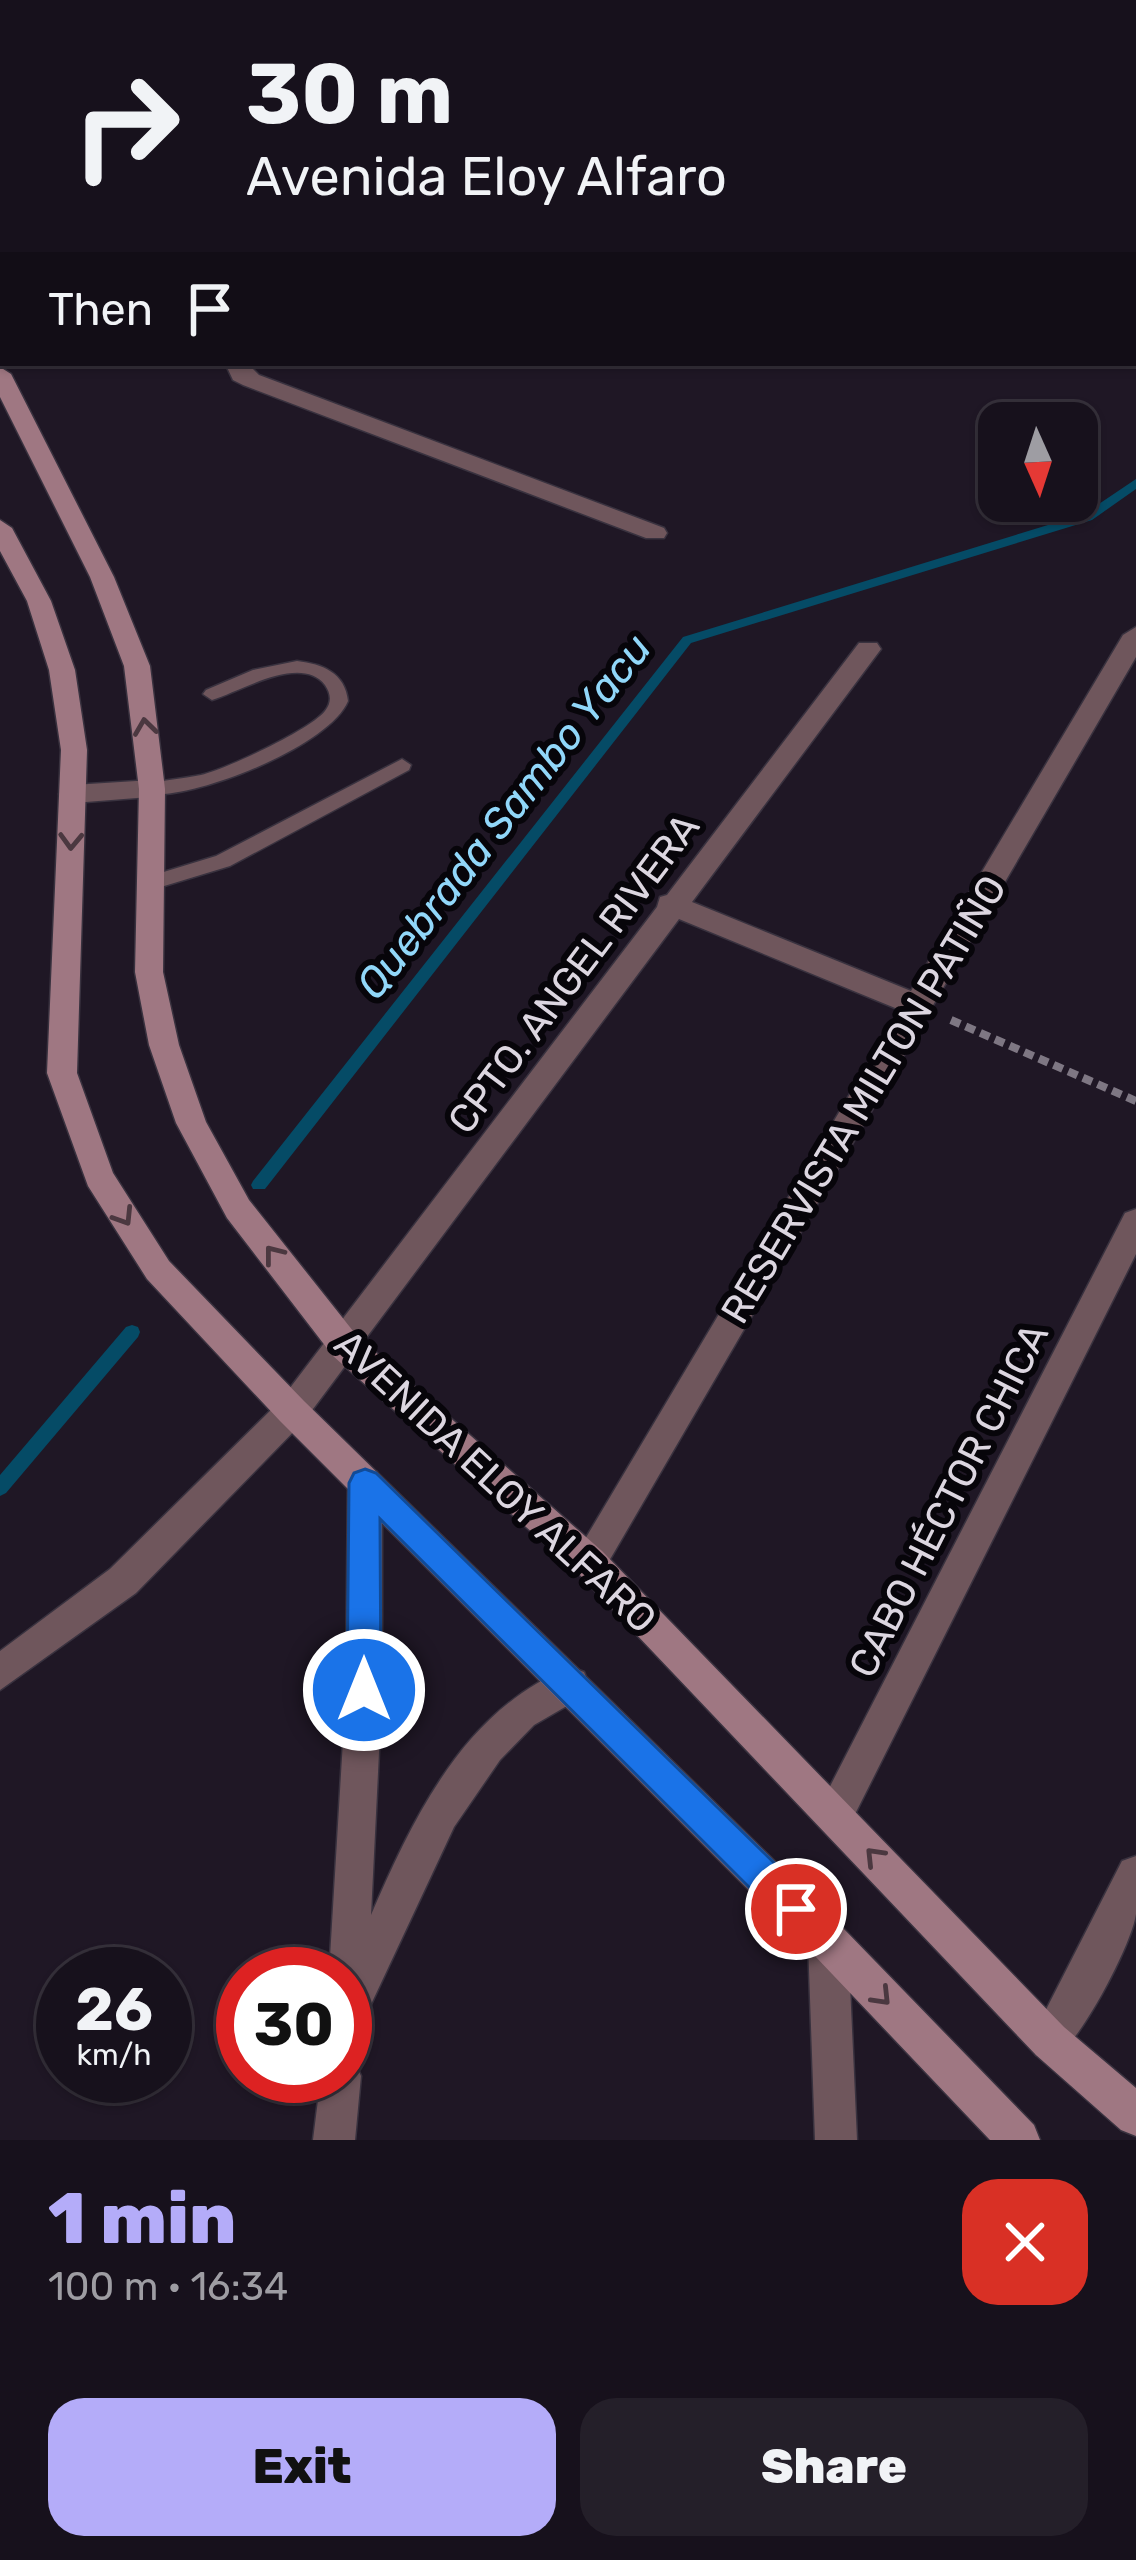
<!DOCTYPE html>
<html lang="en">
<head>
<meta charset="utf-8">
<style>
	:root { --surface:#17111c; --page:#241f29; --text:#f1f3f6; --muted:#9e9da3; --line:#36313b; --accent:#b4acf9 }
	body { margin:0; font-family:Rubik,sans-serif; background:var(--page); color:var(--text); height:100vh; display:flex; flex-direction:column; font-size:45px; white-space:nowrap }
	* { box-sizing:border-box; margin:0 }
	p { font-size:39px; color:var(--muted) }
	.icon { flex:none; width:66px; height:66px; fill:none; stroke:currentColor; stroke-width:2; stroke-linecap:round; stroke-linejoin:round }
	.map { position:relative; height:2140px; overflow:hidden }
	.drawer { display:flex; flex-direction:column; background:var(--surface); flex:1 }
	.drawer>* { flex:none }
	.hud { position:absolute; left:0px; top:0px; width:1137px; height:366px; box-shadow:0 3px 9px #0004,0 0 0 3px var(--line); background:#17111c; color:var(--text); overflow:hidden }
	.needle { width:78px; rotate:177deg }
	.controls { position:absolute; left:978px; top:402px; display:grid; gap:24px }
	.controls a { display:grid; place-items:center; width:120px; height:120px; border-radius:24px; background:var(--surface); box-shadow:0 3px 9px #0004,0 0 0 3px var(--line); font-size:60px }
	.speed { position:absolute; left:36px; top:1947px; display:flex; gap:24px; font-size:60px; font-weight:700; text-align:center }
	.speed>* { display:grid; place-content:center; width:156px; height:156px; border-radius:50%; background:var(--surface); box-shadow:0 3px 9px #0004,0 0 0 3px var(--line); line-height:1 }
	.speed small { font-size:30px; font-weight:400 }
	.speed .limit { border:18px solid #d22; background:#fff; color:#111 }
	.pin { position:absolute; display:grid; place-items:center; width:102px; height:102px; color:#fff; margin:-51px; border:6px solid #fff; border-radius:50%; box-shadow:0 3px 12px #0007 }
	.me { position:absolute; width:132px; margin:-66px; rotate:0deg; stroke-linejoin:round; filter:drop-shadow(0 0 9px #0008) }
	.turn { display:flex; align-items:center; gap:42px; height:252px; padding:0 48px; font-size:54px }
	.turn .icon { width:156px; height:156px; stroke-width:2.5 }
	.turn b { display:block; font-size:84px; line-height:102px }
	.then { display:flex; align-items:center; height:114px; padding:0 48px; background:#0003; gap:24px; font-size:45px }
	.round { display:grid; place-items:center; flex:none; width:126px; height:126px; border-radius:36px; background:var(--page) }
	.summary { display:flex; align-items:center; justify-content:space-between; height:204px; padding:0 48px }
	h1 { font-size:72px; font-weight:800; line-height:90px; color:var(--accent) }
	.cta { display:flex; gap:24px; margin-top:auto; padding:24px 48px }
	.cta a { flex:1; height:138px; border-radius:36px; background:var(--accent); color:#111; font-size:48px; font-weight:800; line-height:138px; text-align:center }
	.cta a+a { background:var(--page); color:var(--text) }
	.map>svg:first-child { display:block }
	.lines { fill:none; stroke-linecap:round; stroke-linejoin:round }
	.stream { fill:#054b66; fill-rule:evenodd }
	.lane-casing { stroke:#39323f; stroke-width:3 }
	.street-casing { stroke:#39323f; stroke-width:3 }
	.secondary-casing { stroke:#39323f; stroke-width:3 }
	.path { stroke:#7e7783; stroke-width:8; stroke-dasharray:10 6; stroke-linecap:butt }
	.lane { fill:#6f565c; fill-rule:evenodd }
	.street { fill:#6f565c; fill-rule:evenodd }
	.secondary { fill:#9f7782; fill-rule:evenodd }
	.oneway { stroke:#4b3840 }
	.route { fill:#1a73e8; stroke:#114b97; stroke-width:3 }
	.labels { text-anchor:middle; stroke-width:12; stroke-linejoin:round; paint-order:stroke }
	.street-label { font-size:39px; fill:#dcd6e0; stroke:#07050a }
	.water-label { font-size:42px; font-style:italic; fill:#91d7f9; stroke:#07050a }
</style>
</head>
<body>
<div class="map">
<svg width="1136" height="2140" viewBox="0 0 1136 2140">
	<rect width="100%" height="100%" fill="#1f1725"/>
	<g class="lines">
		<path class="stream" d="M1136,479V489L1092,520L691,643L265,1189H253L251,1185L253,1181L683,637L1084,514Z
			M132,1325L138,1327L140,1332L138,1337L6,1493L0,1496V1475L126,1327Z"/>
		<g class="lane-casing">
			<path id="lane" d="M297,661C323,664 345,673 348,701C330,746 192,801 145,794L143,789L145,784C164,780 182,779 201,775C226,769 310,730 325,711C332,702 331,694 325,685C301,654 241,691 212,700L203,694L206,690L253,670Z
				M402,759L411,765L409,770L230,866L151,890L141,883L144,878L216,856Z"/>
		</g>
		<g class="street-casing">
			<path id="street" d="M494,0H525L527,3H496Z
				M0,36H3V48H0Z
				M3,131V143L0,144V132Z
				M225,363H247L259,375L664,528L667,533L664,538H646L243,385L233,380Z
				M1136,627V657L602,1573L590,1578L578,1573L572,1562L578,1551L900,1010L679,919L304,1421L136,1593L0,1690V1651L110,1569L280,1401L657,907L660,897L667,895L859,643H877L881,649L692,902L911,991L1123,635Z
				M152,780L162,782L165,789L162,796L73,803L59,794L73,785Z
				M1136,1209V1254L848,1828L835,1834L822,1828L816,1815L822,1802L1125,1213Z
				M365,1468L377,1472L382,1483V1691L371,1915C414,1816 465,1708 571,1667L584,1672L589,1684L584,1696L534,1725L500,1760L454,1827L366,2015L359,2054L349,2059L355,2062L361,2076L355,2140H313L321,2076H345V1974H329L346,1691L348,1483L353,1472Z
				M1136,1856C1136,1874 1136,1895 1136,1914C1132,1944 1077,2050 1050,2061L1036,2055L1030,2041L1122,1861Z
				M828,1921L842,1927L848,1941L857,2140H815L808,1941L814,1927Z"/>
		</g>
		<g class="secondary-casing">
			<path id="secondary" d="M1136,102V114L1134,115V103Z
				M0,313H3V327H0Z
				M0,367L11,374L114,577L150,666L165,789L163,972L179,1045L206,1122L249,1200L357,1336L602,1551L1064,2027L1136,2088V2136L1121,2130L1036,2055L578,1573L333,1356L227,1218L176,1123L149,1045L135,972L139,789L124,666L90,577L0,397Z
				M0,520L12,528L51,601L75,670L87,750L77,1073L113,1173L169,1261L304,1401L842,1927L1034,2125L1040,2140H990L814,1955L280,1421L147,1279L88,1186L47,1073L61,750L49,670L27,601L0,551Z"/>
		</g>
		<path class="path" d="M951,1020L1136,1101"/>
		<use href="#lane" class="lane"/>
		<use href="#street" class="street"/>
		<use href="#secondary" class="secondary"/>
	</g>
	<defs><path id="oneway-chevron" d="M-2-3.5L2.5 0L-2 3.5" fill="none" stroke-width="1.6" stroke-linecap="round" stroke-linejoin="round" transform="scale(3)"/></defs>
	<g class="oneway">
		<use href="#oneway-chevron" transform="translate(145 727) rotate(-98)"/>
		<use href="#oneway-chevron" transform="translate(71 841) rotate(92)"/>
		<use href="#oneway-chevron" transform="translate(124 1217) rotate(58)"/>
		<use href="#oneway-chevron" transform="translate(273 1254) rotate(-128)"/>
		<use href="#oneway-chevron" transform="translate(874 1856) rotate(-134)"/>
		<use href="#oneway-chevron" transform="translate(882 1997) rotate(46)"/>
	</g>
	<path class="route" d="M365,1469L376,1473L808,1896L814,1909L808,1921L796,1926L783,1921L380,1519L381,1690L376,1702L364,1706L352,1702L347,1690L349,1483L354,1473Z"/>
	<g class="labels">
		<g class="street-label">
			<text transform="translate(573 973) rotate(-53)" y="14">CPTO. ANGEL RIVERA</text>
			<text transform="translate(863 1099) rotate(-59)" y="14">RESERVISTA MILTON PATIÑO</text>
			<text transform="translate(496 1481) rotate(43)" y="14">AVENIDA ELOY ALFARO</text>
			<text transform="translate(948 1500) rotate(-63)" y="14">CABO HÉCTOR CHICA</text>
		</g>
		<g class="water-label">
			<text transform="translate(503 816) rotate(-52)" y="15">Quebrada Sambo Yacu</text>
		</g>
	</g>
</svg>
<div class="controls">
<a><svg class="needle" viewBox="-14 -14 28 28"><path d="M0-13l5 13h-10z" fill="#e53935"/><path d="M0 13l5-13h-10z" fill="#9e9da3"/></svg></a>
</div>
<div class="speed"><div>26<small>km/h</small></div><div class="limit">30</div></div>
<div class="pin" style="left:796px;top:1909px;background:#d93025"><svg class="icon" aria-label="arrive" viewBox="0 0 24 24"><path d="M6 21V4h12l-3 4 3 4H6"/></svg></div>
<svg class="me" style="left:364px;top:1690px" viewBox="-20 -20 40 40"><circle r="17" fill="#1a73e8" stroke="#fff" stroke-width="3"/><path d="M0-11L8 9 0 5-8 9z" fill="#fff"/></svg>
<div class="hud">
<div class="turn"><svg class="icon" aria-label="right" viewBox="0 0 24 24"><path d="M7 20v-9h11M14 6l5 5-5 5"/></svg><div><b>30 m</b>Avenida Eloy Alfaro</div></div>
<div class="then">Then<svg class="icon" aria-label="arrive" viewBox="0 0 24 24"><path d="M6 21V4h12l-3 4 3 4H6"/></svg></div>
</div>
</div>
<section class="drawer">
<div class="summary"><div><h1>1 min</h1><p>100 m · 16:34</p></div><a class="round" style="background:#d93025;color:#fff"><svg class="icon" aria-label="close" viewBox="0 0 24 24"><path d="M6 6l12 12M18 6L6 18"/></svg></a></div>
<div class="cta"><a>Exit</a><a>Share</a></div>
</section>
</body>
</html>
